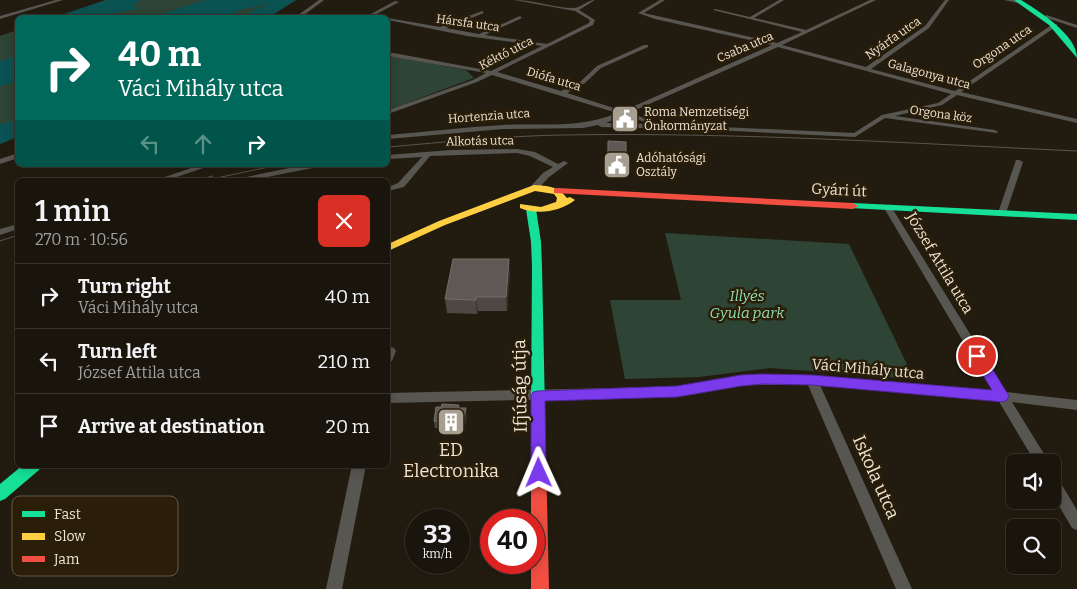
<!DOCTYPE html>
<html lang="en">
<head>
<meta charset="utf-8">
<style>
	:root { --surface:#1a150c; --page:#231e15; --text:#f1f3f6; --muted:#9f9f9d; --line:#38342d }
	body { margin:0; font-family:Bitter,serif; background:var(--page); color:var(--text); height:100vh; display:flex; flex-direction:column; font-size:19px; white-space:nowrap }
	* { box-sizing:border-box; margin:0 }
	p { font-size:16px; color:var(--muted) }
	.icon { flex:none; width:28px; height:28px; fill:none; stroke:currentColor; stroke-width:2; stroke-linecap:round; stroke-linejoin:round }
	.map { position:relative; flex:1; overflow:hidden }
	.panel { position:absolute; left:15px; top:178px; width:375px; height:290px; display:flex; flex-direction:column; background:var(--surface); border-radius:8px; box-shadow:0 2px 12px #0003,0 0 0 1px var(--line) }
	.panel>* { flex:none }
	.hud { position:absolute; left:15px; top:15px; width:375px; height:152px; border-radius:8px; box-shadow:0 2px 12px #0003,0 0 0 1px var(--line); background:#00695c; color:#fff; overflow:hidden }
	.controls { position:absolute; left:1006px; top:454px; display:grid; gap:10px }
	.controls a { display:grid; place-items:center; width:55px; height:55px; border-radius:8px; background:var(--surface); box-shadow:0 2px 12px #0003,0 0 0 1px var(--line); font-size:25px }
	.speed { position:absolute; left:405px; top:509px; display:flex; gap:10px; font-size:25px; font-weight:700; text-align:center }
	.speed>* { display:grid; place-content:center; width:65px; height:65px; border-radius:50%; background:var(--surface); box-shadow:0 2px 12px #0003,0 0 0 1px var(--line); line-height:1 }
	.speed small { font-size:12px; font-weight:400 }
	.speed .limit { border:8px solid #d22; background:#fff; color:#111 }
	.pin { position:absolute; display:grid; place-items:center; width:42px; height:42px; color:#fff; margin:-21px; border:2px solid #fff; border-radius:50%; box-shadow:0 1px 5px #0007 }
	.me { position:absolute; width:55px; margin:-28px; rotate:359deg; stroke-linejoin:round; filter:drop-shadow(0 0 4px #0008) }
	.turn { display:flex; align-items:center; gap:18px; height:105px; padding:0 20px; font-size:22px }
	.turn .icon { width:65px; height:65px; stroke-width:2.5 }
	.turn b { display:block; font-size:35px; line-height:42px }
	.lanes { display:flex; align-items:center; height:48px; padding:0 20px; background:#0003; justify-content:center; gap:25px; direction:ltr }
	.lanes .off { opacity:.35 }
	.round { display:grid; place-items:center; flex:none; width:52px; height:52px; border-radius:8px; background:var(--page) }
	.head { display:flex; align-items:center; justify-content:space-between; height:85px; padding:0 20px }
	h1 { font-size:30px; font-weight:600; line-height:38px }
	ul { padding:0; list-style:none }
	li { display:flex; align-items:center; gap:15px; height:65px; padding:0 20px; border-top:1px solid var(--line) }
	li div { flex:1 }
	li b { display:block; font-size:19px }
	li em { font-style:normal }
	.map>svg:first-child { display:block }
	.green { fill:#2e4435 }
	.water { fill:#0b5252 }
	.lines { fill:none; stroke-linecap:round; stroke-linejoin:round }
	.street { fill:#585651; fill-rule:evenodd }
	.fast { fill:#16e098; fill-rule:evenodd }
	.slow { fill:#ffcf43; fill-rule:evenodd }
	.jam { fill:#f24e42; fill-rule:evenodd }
	.tram { stroke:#59544d; stroke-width:1 }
	.wall { fill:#4d4844 }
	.shaded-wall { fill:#352f29 }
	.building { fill:#5e5954; stroke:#756e68 }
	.route { fill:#7c3aed; stroke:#51269a }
	.labels { text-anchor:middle; stroke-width:5; stroke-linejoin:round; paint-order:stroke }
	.far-street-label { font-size:12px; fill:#ede4d7; stroke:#2a1e08 }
	.far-poi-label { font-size:12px; fill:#ede4d7; stroke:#2a1e08; text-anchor:start }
	.street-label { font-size:15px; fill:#ede4d7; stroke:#2a1e08 }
	.park-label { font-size:15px; font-style:italic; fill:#90ddb2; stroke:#2a1e08 }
	.near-street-label { font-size:18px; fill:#ede4d7; stroke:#2a1e08 }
	.near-poi-label { font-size:18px; fill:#ede4d7; stroke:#2a1e08 }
	.key { fill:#2a1e08; stroke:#645946; stroke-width:1 }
	.key-label { font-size:14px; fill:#ede4d7 }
</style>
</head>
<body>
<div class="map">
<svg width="1077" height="589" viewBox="0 0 1077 589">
	<rect width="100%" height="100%" fill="#221c10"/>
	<path class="green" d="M106,0H296L269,17L55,18Z
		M17,30V137L0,144V36Z
		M388,55L466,70L474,78L388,110Z
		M665,233L849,244L914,379L770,368L699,377L625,379L610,300H681Z"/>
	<path class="water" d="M106,0H140L132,6L141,8L99,16L55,17Z
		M205,0H296L269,17H246L253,10L268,5L267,4L240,10L226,17H152Z
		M17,56V82L0,86V61Z
		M17,112V137L0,144V124L17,120L16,113Z"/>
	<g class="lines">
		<path class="street" d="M56,0H63L0,19V16Z
			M319,0H324L300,18H294Z
			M514,0C534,0 555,8 573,8C581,8 587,0 595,0L579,10L595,20L593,25L497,72L561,91L581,81L597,66L644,45H648V47L601,68L585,83L567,93L623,111L772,45L655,19L638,13L660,0H665L644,13L777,43L802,32L713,10L715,9L750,17L779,0H784L754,18L806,30L870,0H876L782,45L866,67L925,26L945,0H949L929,28L871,69L955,91L1053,24H1057V26L961,92L1077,119V123L957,95L942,105L895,116L995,130L998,132L997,133L885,118L855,137L713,130L601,127L598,125L583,128L503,129L388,139V135C426,132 465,127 503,125C543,123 580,129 617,113L492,75L477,82L388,114V110L473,80L486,73L388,56V52L491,71L542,46L467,36L388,20V18L440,27L482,11L484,13L446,28L479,34L520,16L522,18L485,35L547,44L589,23L590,20L575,11ZM778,47L951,94L938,103L882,115L854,133L656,124V122L629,113ZM624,115L651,124L606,123Z
			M1004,0H1013L1024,3L1022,4Z
			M395,1L399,2L371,17L367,16Z
			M1046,15L1077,25V28L1044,17Z
			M517,149L535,152L558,164L564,161L568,163L549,177L537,190H531V186L543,173L553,167L530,156L517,153L430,156L404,187L388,191V187L398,183L422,157L388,159V155L451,150Z
			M18,153V158L0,164V159Z
			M1016,160H1019L1023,162L1006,213L1005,215H999L998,213Z
			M200,165H212L168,180H156Z
			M304,165H322L318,167L251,180H237L241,178Z
			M888,205L892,208L1006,392L1077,400V410L1012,402L1049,462H1035L998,400L820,385L912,589H896L808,385H741L692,395L661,397L388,403V393L661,387L692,385L741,375H812L992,390L884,208Z
			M18,224V229L0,235V229Z
			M390,347L394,348L396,351L392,361L388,362V348Z
			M352,465H366L342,589H326Z
			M1052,475L1057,477L1077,510V530L1072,528L1052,494Z"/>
		<path class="fast" d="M1014,0H1021C1039,11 1077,35 1077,58L1049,25Z
			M853,203L1077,214V220L850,208L848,206Z
			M531,206L536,209L541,242L542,266L545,411L543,415L538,417L533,415L531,411L532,266L531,242L526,209Z
			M23,465H41L39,470L5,499L0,501V484Z"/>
		<path class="slow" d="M534,185C548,186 558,186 567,198L570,197L575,200C560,212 537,215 520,208V204L541,207L556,202L557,198L554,194L535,191L445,225L388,251V244L439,221Z"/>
		<path class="jam" d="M557,188L853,203L858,206L853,209L554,193V189Z
			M538,405L543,407L545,411L549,589H531V562H534V520H531V411L533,407Z"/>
		<path class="tram" d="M388,147C446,142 504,136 562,135C734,132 905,143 1077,151
			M195,180L213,176
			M207,180L278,165
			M0,241L18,235"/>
	</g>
	<path class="wall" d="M608,141L626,157L624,175L606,174Z
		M510,273L507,311H478L477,314L447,313L445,299Z
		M459,405V408L467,416L464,429L435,428L434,421L441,407Z"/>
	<path class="shaded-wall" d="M509,259L510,273L507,311L506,297Z
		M476,297L478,311L477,314L476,300Z
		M466,408L467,416L464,429L463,422Z"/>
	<path class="building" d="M608,141L626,142V157L608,156Z
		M453,259H509L506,297H476V300L445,299Z
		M442,404L459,405L458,408H466L463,422L434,421L436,407H441Z"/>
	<path class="route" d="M977,351L982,352L1007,393L1009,396L1007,400L1003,402L812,385L763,384L741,386L677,397L545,401L546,473L544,478L539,480L533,478L531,473V396L533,392L538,391L677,386L741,375L763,374L812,375L992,390L971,356L973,352Z"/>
	<defs>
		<g id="civic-square" transform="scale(1.4375)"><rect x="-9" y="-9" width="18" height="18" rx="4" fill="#a69e91" stroke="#2a1e08"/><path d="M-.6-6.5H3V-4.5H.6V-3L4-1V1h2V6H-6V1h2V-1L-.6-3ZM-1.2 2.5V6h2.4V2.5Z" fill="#fff"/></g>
		<g id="building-square" transform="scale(1.4375)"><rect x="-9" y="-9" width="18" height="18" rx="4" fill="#a69e91" stroke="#2a1e08"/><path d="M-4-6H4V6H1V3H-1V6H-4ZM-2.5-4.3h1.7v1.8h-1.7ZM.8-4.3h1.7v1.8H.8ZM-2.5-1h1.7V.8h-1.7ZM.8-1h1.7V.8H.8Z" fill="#fff"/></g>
	</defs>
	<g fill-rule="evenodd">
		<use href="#civic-square" x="625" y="119"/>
		<use href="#civic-square" x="617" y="165"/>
		<use href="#building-square" x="451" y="422"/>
	</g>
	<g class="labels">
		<g class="far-street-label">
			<text transform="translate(468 23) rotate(8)" y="4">Hársfa utca</text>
			<text transform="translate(893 38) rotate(-35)" y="4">Nyárfa utca</text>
			<text transform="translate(745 47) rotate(-23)" y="4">Csaba utca</text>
			<text transform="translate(1002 47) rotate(-34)" y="4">Orgona utca</text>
			<text transform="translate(506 53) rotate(-27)" y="4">Kéktó utca</text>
			<text transform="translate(929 74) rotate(15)" y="4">Galagonya utca</text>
			<text transform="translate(554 79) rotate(17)" y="4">Diófa utca</text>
			<text transform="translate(941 114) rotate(8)" y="4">Orgona köz</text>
			<text transform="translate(489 116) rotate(-4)" y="4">Hortenzia utca</text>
			<text transform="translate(480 141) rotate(-1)" y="4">Alkotás utca</text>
		</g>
		<g class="far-poi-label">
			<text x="644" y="116">Roma Nemzetiségi<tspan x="644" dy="14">Önkormányzat</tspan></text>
			<text x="636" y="162">Adóhatósági<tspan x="636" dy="14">Osztály</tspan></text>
		</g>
		<g class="street-label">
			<text transform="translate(839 190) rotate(3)" y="5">Gyári út</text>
			<text transform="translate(940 263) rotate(59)" y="5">József Attila utca</text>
			<text transform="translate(868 369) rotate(5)" y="5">Váci Mihály utca</text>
		</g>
		<g class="park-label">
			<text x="747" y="301">Illyés<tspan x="747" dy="17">Gyula park</tspan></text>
		</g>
		<g class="near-street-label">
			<text transform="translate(520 386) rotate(-91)" y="6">Ifjúság útja</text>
			<text transform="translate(876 477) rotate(66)" y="6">Iskola utca</text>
		</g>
		<g class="near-poi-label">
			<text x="451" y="456">ED<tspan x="451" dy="21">Electronika</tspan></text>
		</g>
	</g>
	<rect x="12" y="496" width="166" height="80" rx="8" class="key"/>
	<rect x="22" y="511" width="23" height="6" fill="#16e098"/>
	<rect x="22" y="533" width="23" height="7" fill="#ffcf43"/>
	<rect x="22" y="556" width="23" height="6" fill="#f24e42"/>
	<g class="key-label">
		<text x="54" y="519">Fast</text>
		<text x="54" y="541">Slow</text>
		<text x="54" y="564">Jam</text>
	</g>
</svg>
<div class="controls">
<a><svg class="icon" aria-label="sound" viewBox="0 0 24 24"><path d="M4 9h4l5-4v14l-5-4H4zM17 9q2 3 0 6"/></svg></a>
<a><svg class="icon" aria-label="search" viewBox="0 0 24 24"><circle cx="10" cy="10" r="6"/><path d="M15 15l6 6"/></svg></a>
</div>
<div class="speed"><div>33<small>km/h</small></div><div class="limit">40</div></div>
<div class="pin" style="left:977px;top:356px;background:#d93025"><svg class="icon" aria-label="arrive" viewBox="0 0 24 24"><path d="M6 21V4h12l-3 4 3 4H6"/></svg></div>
<svg class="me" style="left:539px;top:473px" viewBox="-20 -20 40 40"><path d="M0-17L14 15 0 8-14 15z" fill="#7c3aed" stroke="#fff" stroke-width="4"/></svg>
<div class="hud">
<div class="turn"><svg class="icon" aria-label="right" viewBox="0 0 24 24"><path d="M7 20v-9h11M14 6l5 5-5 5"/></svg><div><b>40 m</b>Váci Mihály utca</div></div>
<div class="lanes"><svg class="icon off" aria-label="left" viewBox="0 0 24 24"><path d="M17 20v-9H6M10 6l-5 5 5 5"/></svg><svg class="icon off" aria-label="ahead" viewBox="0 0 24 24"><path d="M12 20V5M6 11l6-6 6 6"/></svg><svg class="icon" aria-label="right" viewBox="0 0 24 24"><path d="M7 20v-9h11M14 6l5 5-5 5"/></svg></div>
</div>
<section class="panel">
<div class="head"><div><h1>1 min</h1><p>270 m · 10:56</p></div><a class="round" style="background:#d93025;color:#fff"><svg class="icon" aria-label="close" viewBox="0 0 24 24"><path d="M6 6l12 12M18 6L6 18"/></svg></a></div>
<ul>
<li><svg class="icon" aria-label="right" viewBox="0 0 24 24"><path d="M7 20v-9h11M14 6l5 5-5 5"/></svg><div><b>Turn right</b><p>Váci Mihály utca</p></div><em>40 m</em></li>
<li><svg class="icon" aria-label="left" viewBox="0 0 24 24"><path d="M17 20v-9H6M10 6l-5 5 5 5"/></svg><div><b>Turn left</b><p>József Attila utca</p></div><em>210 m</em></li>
<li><svg class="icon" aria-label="arrive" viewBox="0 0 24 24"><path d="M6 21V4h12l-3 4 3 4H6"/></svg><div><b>Arrive at destination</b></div><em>20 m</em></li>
</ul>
</section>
</div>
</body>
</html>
